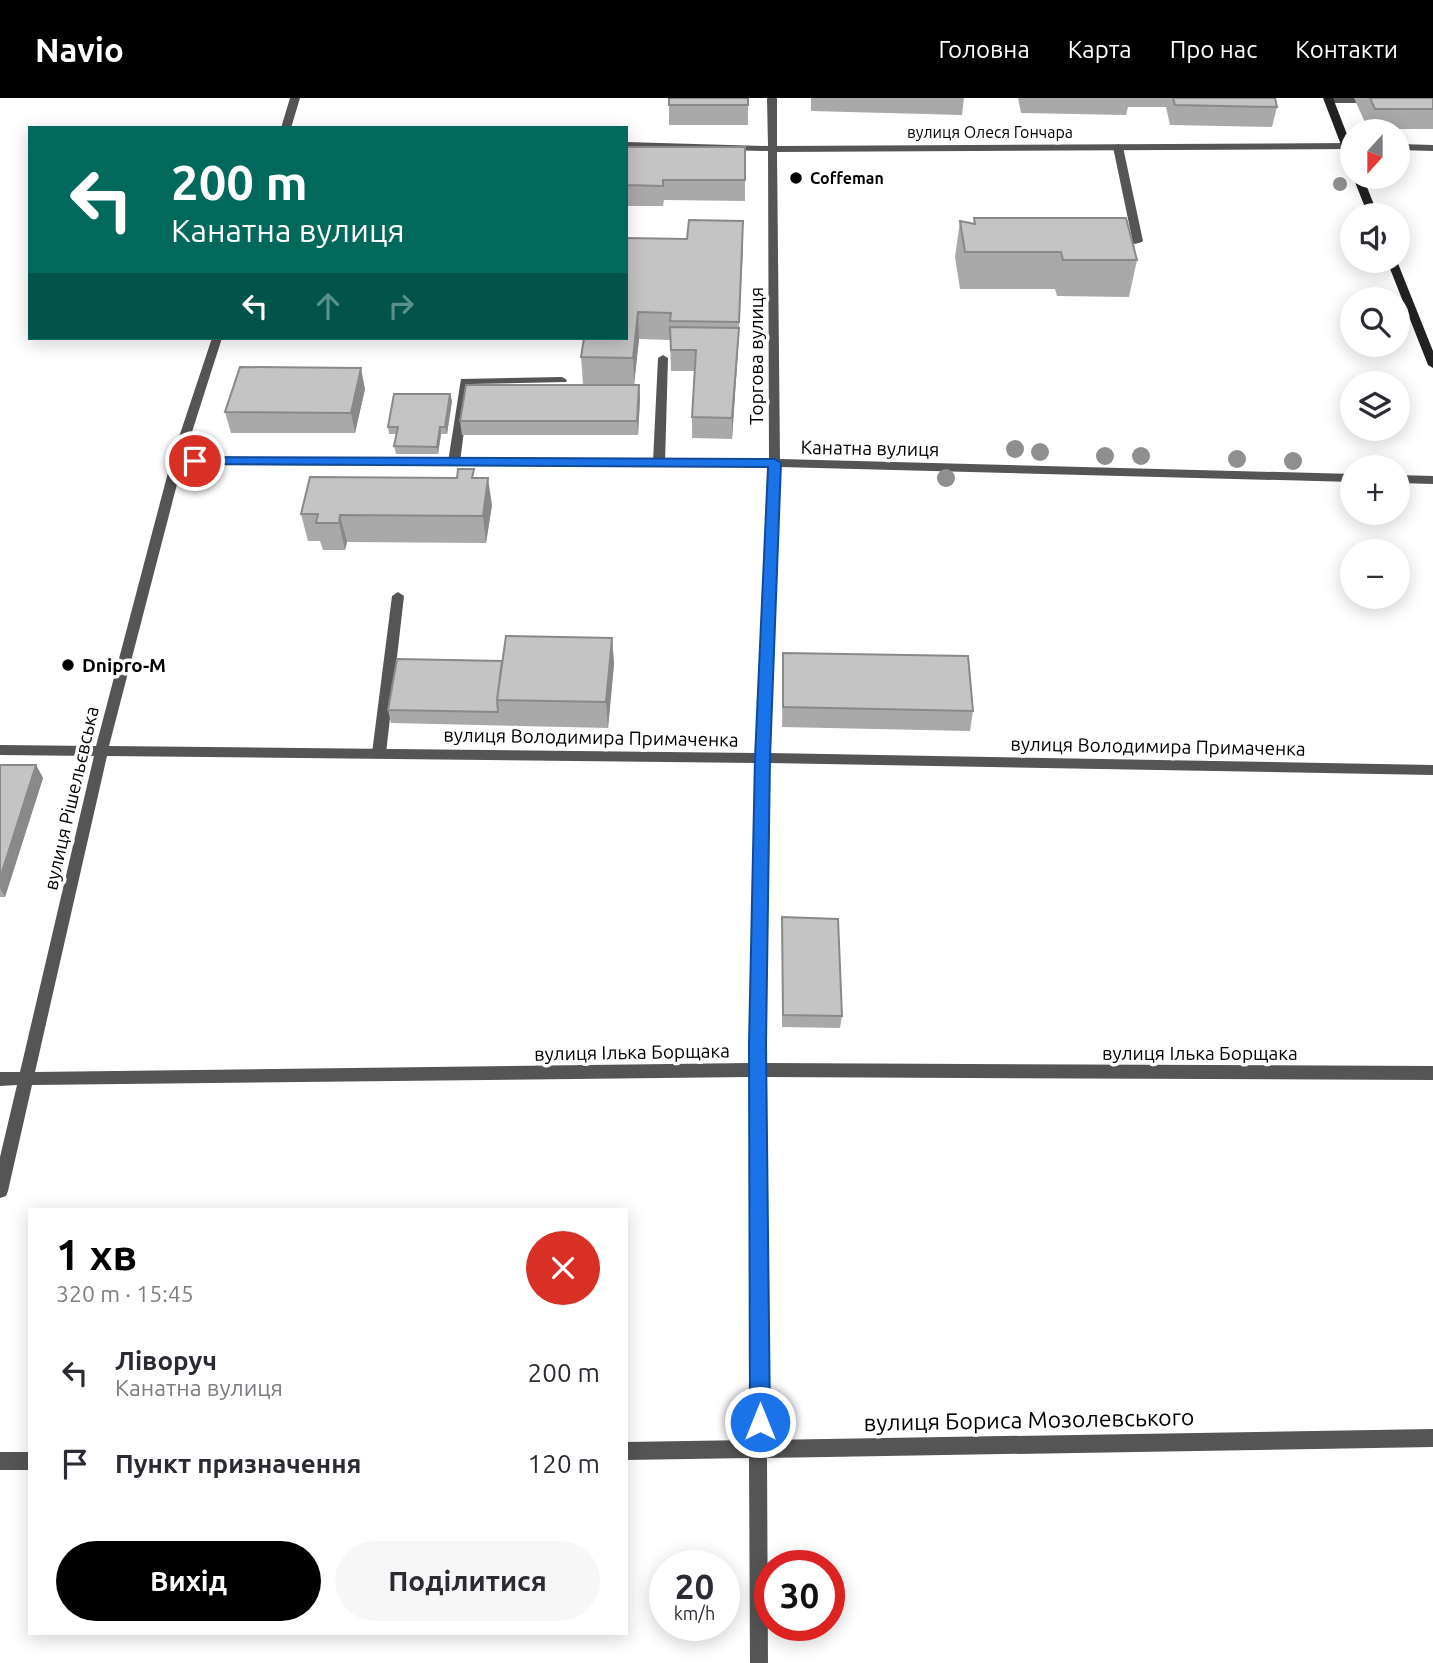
<!DOCTYPE html>
<html lang="uk">
<head>
<meta charset="utf-8">
<style>
	:root { --surface:#fff; --page:#f7f7f7; --text:#2b2b33; --muted:#7c7c81; --accent:#000 }
	body { margin:0; font-family:Ubuntu,sans-serif; background:var(--page); color:var(--text); height:100vh; display:flex; flex-direction:column; font-size:26px; white-space:nowrap }
	* { box-sizing:border-box; margin:0 }
	p { font-size:23px; color:var(--muted) }
	.icon { flex:none; width:38px; height:38px; fill:none; stroke:currentColor; stroke-width:2; stroke-linecap:round; stroke-linejoin:round }
	.map { position:relative; flex:1; overflow:hidden }
	.drawer { position:absolute; left:28px; top:1110px; width:600px; height:427px; display:flex; flex-direction:column; background:var(--surface); border-radius:0px; box-shadow:0 4px 18px #0003 }
	.drawer>* { flex:none }
	.hud { position:absolute; left:28px; top:28px; width:600px; height:214px; border-radius:0px; box-shadow:0 4px 18px #0003; background:#00695c; color:#fff; overflow:hidden }
	.needle { width:46px; rotate:201deg }
	.controls { position:absolute; left:1340px; top:21px; display:grid; gap:14px }
	.controls a { display:grid; place-items:center; width:70px; height:70px; border-radius:50%; background:var(--surface); box-shadow:0 4px 18px #0003; font-size:35px }
	.speed { position:absolute; left:649px; top:1452px; display:flex; gap:14px; font-size:35px; font-weight:700; text-align:center }
	.speed>* { display:grid; place-content:center; width:91px; height:91px; border-radius:50%; background:var(--surface); box-shadow:0 4px 18px #0003; line-height:1 }
	.speed small { font-size:18px; font-weight:400 }
	.speed .limit { border:10px solid #d22; background:#fff; color:#111 }
	.pin { position:absolute; display:grid; place-items:center; width:60px; height:60px; color:#fff; margin:-30px; border:4px solid #fff; border-radius:50%; box-shadow:0 2px 7px #0007 }
	.me { position:absolute; width:77px; margin:-38px; rotate:0deg; stroke-linejoin:round; filter:drop-shadow(0 0 5px #0008) }
	.turn { display:flex; align-items:center; gap:24px; height:147px; padding:0 28px; font-size:32px }
	.turn .icon { width:91px; height:91px; stroke-width:2.5 }
	.turn b { display:block; font-size:49px; line-height:60px }
	.lanes { display:flex; align-items:center; height:66px; padding:0 28px; background:#0003; justify-content:center; gap:35px; direction:ltr }
	.lanes .off { opacity:.35 }
	.round { display:grid; place-items:center; flex:none; width:74px; height:74px; border-radius:37px; background:var(--page) }
	.overview { display:flex; align-items:center; justify-content:space-between; height:119px; padding:0 28px }
	h1 { font-size:42px; font-weight:700; line-height:52px; color:var(--accent) }
	.primary-button { display:flex; gap:14px; margin-top:auto; padding:14px 28px }
	.primary-button a { flex:1; height:80px; border-radius:42px; background:var(--accent); color:#fff; font-size:28px; font-weight:700; line-height:80px; text-align:center }
	.primary-button a+a { background:var(--page); color:var(--text) }
	ul { padding:0; list-style:none }
	li { display:flex; align-items:center; gap:21px; height:91px; padding:0 28px }
	li div { flex:1 }
	li b { display:block; font-size:26px }
	li em { font-style:normal }
	header { display:flex; align-items:center; gap:42px; box-sizing:border-box; height:98px; padding:0 35px; background:var(--accent); color:#fff }
	header strong { font-size:33px }
	nav { display:flex; gap:38px; margin-inline-start:auto; font-size:24px }
	.map>svg:first-child { display:block }
	.lines { fill:none; stroke-linecap:round; stroke-linejoin:round }
	.lane { fill:#555; fill-rule:evenodd }
	.street { fill:#555; fill-rule:evenodd }
	.secondary { fill:#222; fill-rule:evenodd }
	.tree { fill:#8f8f8f }
	.wall { fill:#a9a9a9 }
	.shaded-wall { fill:#898989 }
	.building { fill:#c4c4c4; stroke:#898989; stroke-width:2 }
	.route { fill:#1a73e8; stroke:#114b97; stroke-width:2 }
	.poi-dot { fill:#000; stroke:#fff; stroke-width:2.5 }
	.labels { text-anchor:middle; stroke-width:7; stroke-linejoin:round; paint-order:stroke }
	.far-street-label { font-size:16px; fill:#000; stroke:#fff }
	.far-poi-label { font-size:16px; font-weight:bold; fill:#000; stroke:#fff; text-anchor:start }
	.street-label { font-size:19px; fill:#000; stroke:#fff }
	.poi-label { font-size:19px; font-weight:bold; fill:#000; stroke:#fff; text-anchor:start }
	.near-street-label { font-size:23px; fill:#000; stroke:#fff }
</style>
</head>
<body>
<header>
<strong>Navio</strong>
<nav><a>Головна</a><a>Карта</a><a>Про нас</a><a>Контакти</a></nav>
</header>
<div class="map">
<svg width="1433" height="1565" viewBox="0 0 1433 1565">
	<rect width="100%" height="100%" fill="#fff"/>
	<g class="lines">
		<path class="lane" d="M1326,0H1376L1378,2L1373,5H1329L1324,2Z
			M1118,46L1123,49L1143,143C1135,148 1116,148 1108,143L1113,140H1132L1113,49Z
			M663,257L668,260L665,364L659,368L653,364L658,260Z
			M562,279L567,282L566,284L470,286L460,364L454,368L450,367L448,364L461,281Z
			M398,494L404,498L386,655L379,660L372,655L392,498Z"/>
		<path class="street" d="M290,0H300L291,30H281Z
			M767,0H777V48L1353,45V51L777,54L780,361L1353,376V384L780,369L769,655L1433,667V677L769,665L765,965L1433,968V982L765,979L767,1342L1433,1331V1349L767,1360L768,1565H750L749,1360L626,1362V1344L749,1342V979L32,987L8,1093L6,1098L0,1100V1059L17,987L0,988V974H20L94,658L0,657V647L96,648L171,363L212,240H222L184,359L769,361L768,53L626,50V44L768,48ZM182,367L768,369L756,655L109,648ZM107,658L755,665L750,965L35,974Z
			M1398,46L1433,47V53L1398,52Z
			M1398,377L1433,378V386L1398,385Z
			M0,1354H30V1372H0Z"/>
		<path class="secondary" d="M1323,0H1333L1353,52V68L1348,65Z
			M1353,79H1363L1378,117H1368Z
			M1387,163H1397L1433,253V270L1428,267Z"/>
	</g>
	<g class="tree">
		<circle cx="1340" cy="86" r="7"/>
		<circle cx="1015" cy="351" r="9"/>
		<circle cx="1040" cy="354" r="9"/>
		<circle cx="1105" cy="358" r="9"/>
		<circle cx="1141" cy="358" r="9"/>
		<circle cx="1237" cy="361" r="9"/>
		<circle cx="1293" cy="363" r="9"/>
		<circle cx="946" cy="380" r="9"/>
	</g>
	<path class="wall" d="M669,0H748V27H669Z
		M811,0H964L962,17L811,13Z
		M1018,0H1275L1277,9L1272,29L1170,27L1166,9H1128L1126,17L1021,15Z
		M1354,0H1433V31H1368Z
		M626,49H745V103L664,102L663,108H626Z
		M974,120L1137,162L1129,199L1057,198L1055,191H960L955,159L960,123L974,126Z
		M743,123L738,251L732,341L692,340V319L695,273H671L670,242L639,241L634,287L583,286L581,259L626,240V140L687,141Z
		M639,287L640,301L638,337H462L460,323Z
		M365,291L355,335H231L225,314Z
		M450,296L452,303L447,336H441L438,356H396L394,348L396,336H389L388,329Z
		M475,380L492,407L486,445L347,444L345,452H323L320,443H308L301,416Z
		M612,540L614,566L608,630L391,625L388,612L502,563Z
		M783,555L973,613L970,633L782,629Z
		M0,667H36L43,680L5,799H0Z
		M782,819L842,918L840,930L782,929Z"/>
	<path class="shaded-wall" d="M743,123V150L738,251L739,224Z
		M638,214L639,241L634,287L633,260Z
		M739,230L738,251L732,341V320Z
		M361,270L365,291L355,335L351,315Z
		M639,287L640,301L638,337L637,323Z
		M450,296L452,303L447,336L445,329Z
		M440,329L441,336L438,356L437,349Z
		M488,380L492,407L486,445L483,418Z
		M340,417L347,444L345,452L339,425Z
		M612,540L614,566L608,630L606,604Z
		M36,667L43,680L5,799L0,790V780Z"/>
	<path class="building" d="M669,0H748V7H669Z
		M1173,0H1275L1277,9L1175,7Z
		M1370,0H1433V11H1375Z
		M626,49H745V82H663V88L626,87Z
		M974,120H1126L1137,162H1063L1061,154H965L960,123L975,126Z
		M689,122L743,123L739,224L670,223L671,215L638,214L633,260L581,259L584,240H626V140L687,141Z
		M670,229L739,230L732,320L692,319L696,252H671Z
		M240,269L361,270L351,315L225,314Z
		M466,287H639L637,323H460Z
		M394,296H450L445,329H440L437,349L394,348L398,329H388Z
		M458,371H474L472,380H488L483,418L340,417L339,425H316L318,416H301L310,379L457,380Z
		M506,538L612,540L606,604L497,602Z
		M783,555L968,558L973,613L783,609Z
		M397,561L502,563L497,602L498,614L388,612Z
		M0,667H36L0,780Z
		M782,819L838,821L842,918L783,917Z"/>
	<path class="route" d="M195,359L775,361L781,365L770,660L766,946L770,1324L767,1331L760,1334L753,1331L750,1324L749,946L755,660L768,369L191,366V360Z"/>
	<g class="poi-dot">
		<circle cx="796" cy="80" r="7"/>
		<circle cx="68" cy="567" r="7"/>
	</g>
	<g class="labels">
		<g class="far-street-label">
			<text x="990" y="40">вулиця Олеся Гончара</text>
		</g>
		<g class="far-poi-label">
			<text x="810" y="86">Coffeman</text>
		</g>
		<g class="street-label">
			<text transform="translate(756 258) rotate(-90)" y="7">Торгова вулиця</text>
			<text transform="translate(870 350) rotate(1)" y="7">Канатна вулиця</text>
			<text transform="translate(591 639) rotate(1)" y="7">вулиця Володимира Примаченка</text>
			<text transform="translate(1158 648) rotate(1)" y="7">вулиця Володимира Примаченка</text>
			<text transform="translate(71 700) rotate(-77)" y="7">вулиця Рішельєвська</text>
			<text transform="translate(632 954) rotate(-1)" y="7">вулиця Ілька Борщака</text>
			<text x="1200" y="962">вулиця Ілька Борщака</text>
		</g>
		<g class="poi-label">
			<text x="82" y="574">Dnipro-M</text>
		</g>
		<g class="near-street-label">
			<text transform="translate(1029 1322) rotate(-1)" y="8">вулиця Бориса Мозолевського</text>
		</g>
	</g>
</svg>
<div class="controls">
<a><svg class="needle" viewBox="-14 -14 28 28"><path d="M0-13l5 13h-10z" fill="#e53935"/><path d="M0 13l5-13h-10z" fill="#7c7c81"/></svg></a>
<a><svg class="icon" aria-label="sound" viewBox="0 0 24 24"><path d="M4 9h4l5-4v14l-5-4H4zM17 9q2 3 0 6"/></svg></a>
<a><svg class="icon" aria-label="search" viewBox="0 0 24 24"><circle cx="10" cy="10" r="6"/><path d="M15 15l6 6"/></svg></a>
<a><svg class="icon" aria-label="layers" viewBox="0 0 24 24"><path d="M12 4l9 5-9 5-9-5zM3 14l9 5 9-5"/></svg></a>
<a>+</a>
<a>−</a>
</div>
<div class="speed"><div>20<small>km/h</small></div><div class="limit">30</div></div>
<div class="pin" style="left:195px;top:363px;background:#d93025"><svg class="icon" aria-label="arrive" viewBox="0 0 24 24"><path d="M6 21V4h12l-3 4 3 4H6"/></svg></div>
<svg class="me" style="left:760px;top:1324px" viewBox="-20 -20 40 40"><circle r="17" fill="#1a73e8" stroke="#fff" stroke-width="3"/><path d="M0-11L8 9 0 5-8 9z" fill="#fff"/></svg>
<div class="hud">
<div class="turn"><svg class="icon" aria-label="left" viewBox="0 0 24 24"><path d="M17 20v-9H6M10 6l-5 5 5 5"/></svg><div><b>200 m</b>Канатна вулиця</div></div>
<div class="lanes"><svg class="icon" aria-label="left" viewBox="0 0 24 24"><path d="M17 20v-9H6M10 6l-5 5 5 5"/></svg><svg class="icon off" aria-label="ahead" viewBox="0 0 24 24"><path d="M12 20V5M6 11l6-6 6 6"/></svg><svg class="icon off" aria-label="right" viewBox="0 0 24 24"><path d="M7 20v-9h11M14 6l5 5-5 5"/></svg></div>
</div>
<section class="drawer">
<div class="overview"><div><h1>1 хв</h1><p>320 m · 15:45</p></div><a class="round" style="background:#d93025;color:#fff"><svg class="icon" aria-label="close" viewBox="0 0 24 24"><path d="M6 6l12 12M18 6L6 18"/></svg></a></div>
<ul>
<li><svg class="icon" aria-label="left" viewBox="0 0 24 24"><path d="M17 20v-9H6M10 6l-5 5 5 5"/></svg><div><b>Ліворуч</b><p>Канатна вулиця</p></div><em>200 m</em></li>
<li><svg class="icon" aria-label="arrive" viewBox="0 0 24 24"><path d="M6 21V4h12l-3 4 3 4H6"/></svg><div><b>Пункт призначення</b></div><em>120 m</em></li>
</ul>
<div class="primary-button"><a>Вихід</a><a>Поділитися</a></div>
</section>
</div>
</body>
</html>
